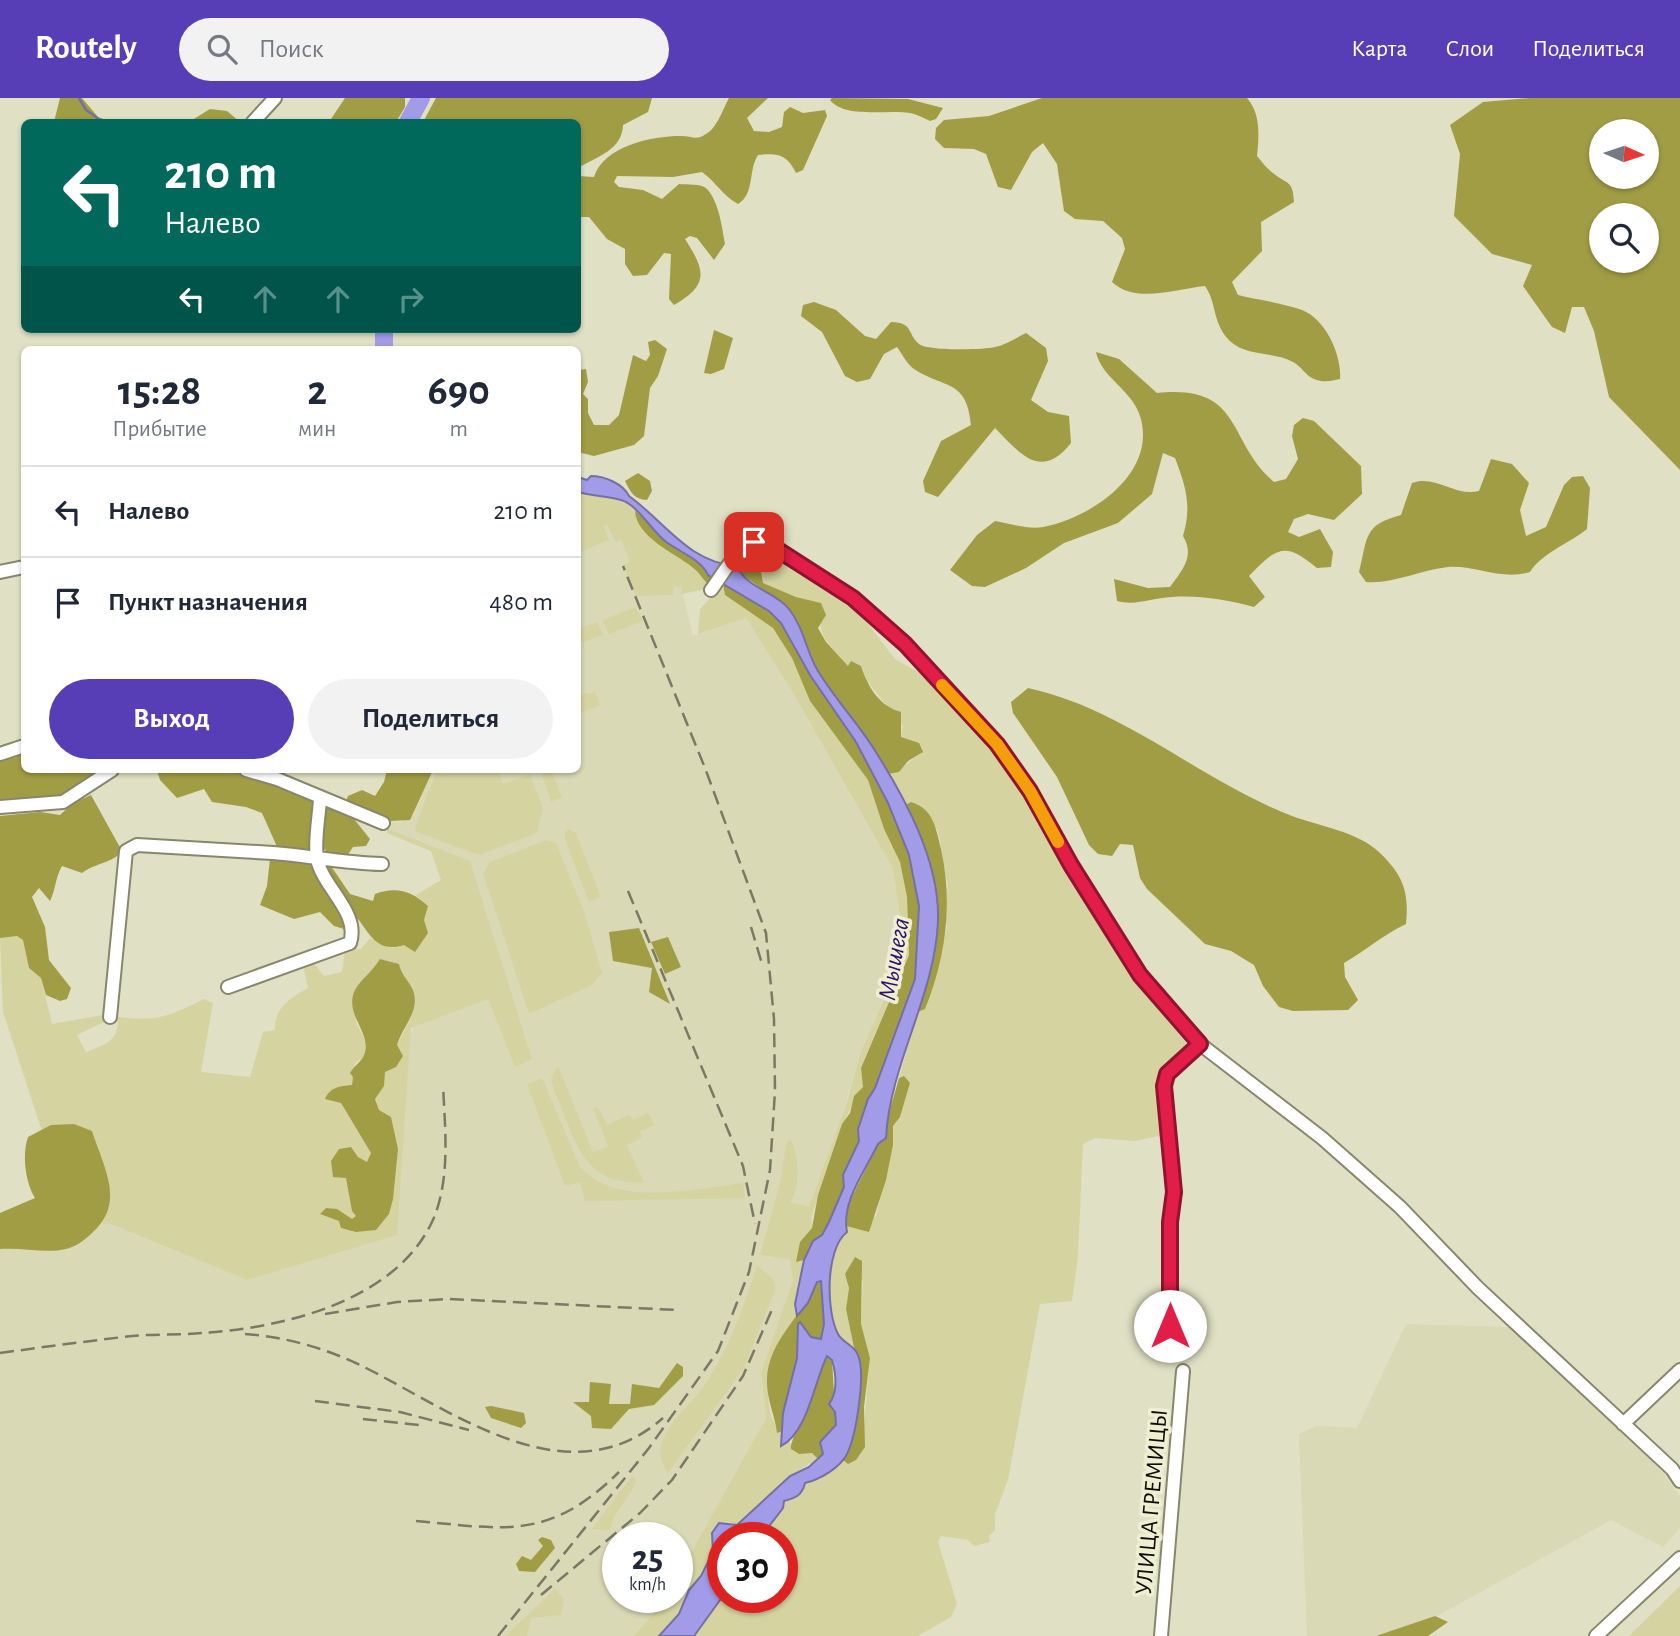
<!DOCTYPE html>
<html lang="ru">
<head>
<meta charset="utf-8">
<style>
	:root { --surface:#fff; --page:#f2f2f3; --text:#1f2937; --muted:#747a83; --line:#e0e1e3; --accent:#583eb6 }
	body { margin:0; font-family:"Alegreya Sans",sans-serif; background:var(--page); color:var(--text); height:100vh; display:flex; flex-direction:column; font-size:26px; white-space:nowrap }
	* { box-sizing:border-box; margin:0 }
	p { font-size:23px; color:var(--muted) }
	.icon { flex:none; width:38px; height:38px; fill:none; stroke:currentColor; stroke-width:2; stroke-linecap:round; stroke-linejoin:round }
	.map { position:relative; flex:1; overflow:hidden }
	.panel { position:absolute; left:21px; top:248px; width:560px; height:427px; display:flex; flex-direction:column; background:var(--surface); border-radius:10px; box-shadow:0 2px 5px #0004 }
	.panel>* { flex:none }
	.banner { position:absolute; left:21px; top:21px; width:560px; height:214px; border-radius:10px; box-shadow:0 2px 5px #0004; background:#00695c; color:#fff; overflow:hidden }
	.needle { width:46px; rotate:93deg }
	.fabs { position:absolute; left:1589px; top:21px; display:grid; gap:14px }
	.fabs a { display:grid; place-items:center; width:70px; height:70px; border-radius:50%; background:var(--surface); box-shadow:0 2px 5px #0004; font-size:35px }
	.speed { position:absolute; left:602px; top:1424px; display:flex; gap:14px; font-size:35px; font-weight:700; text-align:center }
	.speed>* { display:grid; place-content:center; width:91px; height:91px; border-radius:50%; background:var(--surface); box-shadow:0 2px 5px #0004; line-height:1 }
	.speed small { font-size:18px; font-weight:400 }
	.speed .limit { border:10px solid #d22; background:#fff; color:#111 }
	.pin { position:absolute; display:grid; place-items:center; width:60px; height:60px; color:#fff; margin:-30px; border-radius:14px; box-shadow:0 4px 10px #0006 }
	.me { position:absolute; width:77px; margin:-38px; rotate:0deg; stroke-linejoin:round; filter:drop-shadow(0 0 5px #0008) }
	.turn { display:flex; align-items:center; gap:24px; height:147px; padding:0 28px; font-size:32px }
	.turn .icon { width:91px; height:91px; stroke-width:2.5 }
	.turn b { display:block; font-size:49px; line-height:60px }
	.lanes { display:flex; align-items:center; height:66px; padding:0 28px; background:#0003; justify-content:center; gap:35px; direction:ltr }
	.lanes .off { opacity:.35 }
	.eta { display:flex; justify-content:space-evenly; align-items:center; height:119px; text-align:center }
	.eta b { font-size:42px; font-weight:700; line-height:49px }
	.cta { display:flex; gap:14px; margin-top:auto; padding:14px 28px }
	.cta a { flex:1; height:80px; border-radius:42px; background:var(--accent); color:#fff; font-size:28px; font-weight:700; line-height:80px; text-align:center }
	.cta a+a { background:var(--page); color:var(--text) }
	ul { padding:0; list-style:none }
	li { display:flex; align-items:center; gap:21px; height:91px; padding:0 28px; border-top:2px solid var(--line) }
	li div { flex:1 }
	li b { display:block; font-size:26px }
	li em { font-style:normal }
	header { display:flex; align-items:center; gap:42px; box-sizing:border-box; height:98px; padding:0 35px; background:var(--accent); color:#fff }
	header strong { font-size:33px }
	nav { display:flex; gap:38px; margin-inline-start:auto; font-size:24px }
	.search { width:490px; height:63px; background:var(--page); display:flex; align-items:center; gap:18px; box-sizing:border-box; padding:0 24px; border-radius:38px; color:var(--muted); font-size:26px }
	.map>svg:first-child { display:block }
	.built { fill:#d9d9b5 }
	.green { fill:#d5d4a1; fill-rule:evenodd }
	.forest { fill:#a19d44; fill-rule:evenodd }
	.water { fill:#a29be8; stroke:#7570a4; stroke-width:2 }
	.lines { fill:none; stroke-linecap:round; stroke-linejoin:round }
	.stream { stroke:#7570a4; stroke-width:2.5 }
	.river { stroke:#a29be8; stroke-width:18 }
	.minor-casing { stroke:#88876d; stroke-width:16 }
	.minor { stroke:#fff; stroke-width:12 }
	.rail { stroke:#797966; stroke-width:2.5; stroke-dasharray:14 7; stroke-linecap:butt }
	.route-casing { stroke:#92132f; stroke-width:18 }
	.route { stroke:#e11d48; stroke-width:12 }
	.slow { stroke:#f59e0b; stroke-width:12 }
	.labels { text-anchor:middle; stroke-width:7; stroke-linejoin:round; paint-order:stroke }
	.street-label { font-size:24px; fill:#0c0c04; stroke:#eeeed1 }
	.water-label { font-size:26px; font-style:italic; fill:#2c116b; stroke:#eeeed1 }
</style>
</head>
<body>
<header>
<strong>Routely</strong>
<div class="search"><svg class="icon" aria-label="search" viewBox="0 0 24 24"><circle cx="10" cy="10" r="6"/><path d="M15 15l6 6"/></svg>Поиск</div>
<nav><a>Карта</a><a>Слои</a><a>Поделиться</a></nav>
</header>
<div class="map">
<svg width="1680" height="1538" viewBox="0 0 1680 1538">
	<rect width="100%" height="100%" fill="#e0e0c4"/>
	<path class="built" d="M608,425L681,488L693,538L746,520L796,600L893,771L901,825L899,869L861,953L793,1183L761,1275L766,1320L677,1481V1440H618V1500H667L632,1538H0V1115L12,1110L49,1132L109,1126L247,1182L415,928L458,827L431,753L387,735L390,723L401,725L433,672H578V434Z
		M1406,1226L1508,1229L1656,1365L1680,1399V1430L1663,1449L1611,1422L1439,1517L1376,1538H1307L1299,1336L1317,1328L1357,1330Z"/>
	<path class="green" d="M578,394C597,400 621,398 635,412C635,441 675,454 693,469C699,474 703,481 709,485L705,491L682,496L681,489L674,488L673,497L636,498L624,467L630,464L621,442L616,444L607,427L604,429L609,442L578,455Z
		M752,453H766L828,490L858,513L895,561L922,576L992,648L1022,690L1107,840L1148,898L1186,945L1187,953L1173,966L1163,1037L1135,1043L1095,1040L1083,1046L1078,1158L1072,1203L1040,1206L1008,1382L995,1416V1432L989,1438L990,1444L974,1448L968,1442L941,1438L938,1444L957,1506L951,1519L918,1538H694L723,1498L782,1500V1440H760L783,1410V1403L803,1394L805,1385L819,1382L842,1361L848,1365L863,1340L870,1260L861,1226L863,1186L855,1159L845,1176L849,1190L846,1211L857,1255C851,1250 841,1243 837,1235C826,1211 825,1152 847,1134L846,1128L857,1131L876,1118L893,1047V1028L900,1019L910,985L904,978L899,980L918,914L925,911L947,829L944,816L948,789L938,732L911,704L905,707L888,676C902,673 910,662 922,654L901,639L903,628L867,583L861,568H848C826,544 817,539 821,505L796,499L763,485L759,463L745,460Z
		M723,486L725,497L773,530L792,560L810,603L868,682L884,731L900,764L907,799L909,857L861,969L863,989C852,1000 851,1013 842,1027L811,1119L812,1130L800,1144L797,1163L804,1162L795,1206L797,1218C773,1250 763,1274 770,1314C772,1322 776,1326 777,1334L783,1333L781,1347L790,1343L792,1352L799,1356L812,1355L818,1361L789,1378L737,1427L728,1424L712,1435L713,1454L701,1479L689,1492L679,1516L659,1538H633L667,1500H677V1480L766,1320L761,1275L793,1182L790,1161L760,1157L781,1081L786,1046L790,1042C800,1053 800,1094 790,1104L809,1109L846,1007L861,953L899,869L901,825L893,771L796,600L746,520L698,536L700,511Z
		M636,509L643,523L609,536L602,522Z
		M597,524L603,537L578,546V531Z
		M595,594L600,607L578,616V597Z
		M437,672H498L503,686L530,676L543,710L537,735L479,757L416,734L415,729Z
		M547,672H551L562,699L551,704L542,677Z
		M388,731L470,763L532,961L515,969L488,901L411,930L397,1137L247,1182L110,1126L101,1127C120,1097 101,1063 92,1033L51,1027L42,1033L3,914L0,840L17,838L23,842L29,870L41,880L52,926L108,916V922L77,937L86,954C104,947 117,944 118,924L110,921L112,918C155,924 166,920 204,901L213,905L201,974L250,979L263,934L275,932C274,910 290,900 308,890L303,867L313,864L324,878L342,874L345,852L361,851L370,840L393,850L424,822L428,808L416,797L441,782L431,753L387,735ZM380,861L399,866L402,878L412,889L411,920L397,947L396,969L385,974L384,988L375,1001L379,1012L391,1019L398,1051L389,1116L341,1130L340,1123L326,1111H337L352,1121L356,1118L346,1079L331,1063L339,1051L351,1049L358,1059L367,1065L371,1055L341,1005L325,1000L352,987L355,965L364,959L366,944L356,924Z
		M570,731L576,735L601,799L589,804L565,742V734Z
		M546,742L556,745L584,813L602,875L592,887L529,916L483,776L490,764Z
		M558,968L593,1054L608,1048L593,1010L598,1009L607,1027L630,1016L633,1022L648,1015L655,1027L640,1033L642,1040L627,1047L644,1084C581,1089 575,1039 554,992L551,980Z
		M542,980L580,1069C617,1110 694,1091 743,1085L745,1100L585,1103L580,1084L565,1088L527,986Z
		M757,1167L772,1180L776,1190L744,1270L668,1375C662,1367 658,1355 662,1345C670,1320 692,1306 706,1285C730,1247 744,1209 757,1167Z
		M632,1378L637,1382C630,1401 613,1412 610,1432L592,1431Z
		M1680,1488V1538H1629L1636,1531Z
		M555,1491L564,1501L561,1517L531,1520L527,1538H505Z"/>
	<path class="forest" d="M60,0H82L98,19L112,24H54Z
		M345,0H405V9L396,24H358V21L351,24H329Z
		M436,0H652L648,14L623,27C622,52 598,58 578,70V24H423Z
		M729,0H768L747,20L754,33L769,34L782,29L784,14L790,9L803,15L825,12L827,18L803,72L796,75C787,56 777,55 758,57C748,72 755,96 738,106C723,98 716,84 702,74L673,79L617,78L614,84L619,89L643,92L662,101L679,86C686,87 701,85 707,91C719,104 722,129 725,146L714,162L697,140L690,138L685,141C704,171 711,186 674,207L669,201L671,156L664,155L647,177L633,178L625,166V151L607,141L589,119H578V78L594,79C604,48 651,38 681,38C692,38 696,43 706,36C717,30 723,11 729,0Z
		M832,0L908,1L943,10L936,21L930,23C924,20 916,16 910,15C887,11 845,21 830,2Z
		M1042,0H1247C1261,16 1259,38 1257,58C1262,64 1267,71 1273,75C1287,87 1293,81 1294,104L1261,124L1262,153L1232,184L1238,197C1259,202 1282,205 1302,212C1326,221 1342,258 1340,281C1332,283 1323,285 1314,281C1306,278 1301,268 1293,264C1273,253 1244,259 1228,241C1212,223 1217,205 1205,188C1176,191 1135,206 1112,184L1125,151L1122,140L1103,123L1075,121L1064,113L1057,66L1043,45L1032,54L1011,92L998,89L986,56L974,51L944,50L935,41L936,30L944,22L989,18Z
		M1530,0H1680V372L1609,299L1594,233L1584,209H1572L1565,235L1552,229L1523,188L1532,167L1492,156L1454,118L1460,56L1450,27L1483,4ZM1601,33H1647V79H1601ZM1601,117H1647V163H1601Z
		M210,11L227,13L240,24H189Z
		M814,204L836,212L865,238L876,241L891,224C914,225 906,234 919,246C927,253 984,252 995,249C1006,247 1016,240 1026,235L1046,250L1048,263L1031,302L1048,314L1069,318L1071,345C1040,384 1019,354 995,330L938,399L925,394L923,383L941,343L971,327C967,281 945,291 914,271C907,266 902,256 897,249L884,256L870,281L857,284L845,278L822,234L801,218L803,207Z
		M714,232L733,240L724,271L711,276L704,275Z
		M655,242L667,251L658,278L650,290L644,338L634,347L594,358L578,354V272L586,271L588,284L583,296L588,301V315L594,327H609L619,317L633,257L646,263L650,257L648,244Z
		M1096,254L1119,261L1157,295C1244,286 1226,343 1274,384L1286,381L1298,361L1292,338L1294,327L1303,320L1314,323L1361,368L1362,396L1334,422L1308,416L1294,421L1288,434L1299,439L1320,431L1333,454L1331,469L1317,470C1285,443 1277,449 1249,478L1265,499L1254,509C1228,502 1199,497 1172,499C1152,500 1136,508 1117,503L1114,481L1148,490L1170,489C1183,471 1195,458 1183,438C1192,408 1186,389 1175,360L1163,355L1152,396L1118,425L1064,445L1026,470L985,489L972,488L950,472L977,437L995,423C1009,425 1028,432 1043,429C1091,420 1158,375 1140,318C1132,292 1101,279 1096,254Z
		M1491,361L1512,366L1529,385L1520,412L1526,438L1546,429L1564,387L1572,379L1583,378L1590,390L1587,431C1568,446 1542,455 1530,474C1502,483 1476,467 1448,469C1420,472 1394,486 1366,484L1359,474C1368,439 1363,427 1401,417L1412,385C1435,376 1455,399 1479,393Z
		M638,375L650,383L652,393L647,402C634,401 631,395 625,383Z
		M635,412L666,443L705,469L708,477L714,481L707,485C702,480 698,473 692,469C675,455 635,439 635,412Z
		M745,460L759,463L763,485L796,499L821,505L826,517L818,530L826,544L848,568L851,563L861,568C868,589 879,608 901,614V639L919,645L923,654L908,663L899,674L888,676L874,650L837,604L818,573L798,526L769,496L740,475L737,468Z
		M723,486L769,513L781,525L810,577L856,644L888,705L909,757L919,808L915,881L875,990L868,1001L858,1031L859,1043L843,1077L844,1089L829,1124L822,1137L813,1143L804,1162L796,1164L800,1144L812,1130L818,1097L842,1026L850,1015L854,998L863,989L861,970L909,857L907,799L900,764L884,731L868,682L810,603L792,560L773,530L725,497Z
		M1028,590C1125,611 1201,683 1292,718C1321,729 1357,733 1380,755C1404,778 1409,795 1406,826C1381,838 1368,851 1344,865L1345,879L1358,902L1348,912L1293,913L1279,909L1263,888L1254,867L1231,853L1205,846L1147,791L1140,780L1133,747L1120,746L1112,758L1098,756L1089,747L1057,679L1013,615L1011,604Z
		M24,653V672H101L59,698L0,705V660Z
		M227,672L258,677L315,703L311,752L278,751L262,715L246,709L212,704L204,691L177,700L160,682L157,673Z
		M387,672H433L410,722L390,723L345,706L348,698L362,692L375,698L384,684Z
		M91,697L122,753C113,765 95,765 82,775L62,768C55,780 56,791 50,803L39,790L32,799L45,829L49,862L71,890L67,901L60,903L46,897L41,880L29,870L23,842L17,838L0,840V718L40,714L60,717L72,706Z
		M911,704C934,711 936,731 941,751C953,804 946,860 925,911L918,914C943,830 943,787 905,707Z
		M330,709L354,721L370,741L366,748L353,749L345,761L334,760L324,751V712Z
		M270,761L331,768L350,796L373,803L375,796C396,788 412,793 428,808L424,822L428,835L415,854L404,847C378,855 371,838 358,821H350L344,831L334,828L320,814L294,821L260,807L267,788Z
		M639,830L670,906L649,894L652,870L613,863L609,834Z
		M668,839L681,869L665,876L651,844Z
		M380,861L399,866C401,876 407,881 412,890C422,912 403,927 397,947L403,958L396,969L385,974L384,988L375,1001L379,1012L391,1019L398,1051L393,1101L389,1116L376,1132L356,1134L341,1130L339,1123L320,1116L326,1110L337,1111L352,1121L356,1118L352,1113L346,1080L333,1079L331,1063L339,1051L351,1049L358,1059L367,1064L371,1055L341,1005L325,1001C330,989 340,988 352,987L353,979L350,975C354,968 362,963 364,957C373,935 343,916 355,892C361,881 373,873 380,861Z
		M904,978L910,985L900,1019L893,1028V1047L886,1082L869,1134L846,1128L848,1107L878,1046L886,1039L887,1022L899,980Z
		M74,1026L92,1033C103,1068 126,1104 93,1134C85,1142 77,1148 66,1151C45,1156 21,1149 0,1151V1115L35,1100C25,1083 22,1057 28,1039L51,1027Z
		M855,1159L862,1163L861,1226L870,1260L864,1309L865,1349L856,1362L848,1366L842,1361L847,1357L857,1322L860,1278L846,1211L849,1190L845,1176Z
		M821,1182L824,1226L821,1241L811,1239L800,1225L798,1226L797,1260L783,1315V1333L777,1335C775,1317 766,1300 767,1281C768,1243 803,1217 817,1184Z
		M826,1258L832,1262L836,1327L820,1344L824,1356L818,1361L812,1355L799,1356L791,1351C790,1342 820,1272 826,1258Z
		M677,1265L683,1269V1278L654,1307L629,1311L611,1331L592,1330L591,1318L573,1304H589L590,1284L611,1286L609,1306H630L632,1286L659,1290Z
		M491,1308L524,1315L526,1325L521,1330L491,1320L485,1309Z
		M542,1439L551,1442L555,1450L535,1474L519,1473L516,1466L522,1458L531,1462L543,1448L538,1442Z
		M1435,1518L1448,1524L1428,1538H1376Z"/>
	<path class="water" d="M591,378C605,378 623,386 629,398C665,424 689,465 737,468C747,491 775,493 789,511C804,530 806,553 818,573C835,601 857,624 874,651C905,700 940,763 938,823C935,898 890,965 886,1040L878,1046C865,1073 841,1104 847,1134C825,1151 826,1214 838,1236C842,1244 853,1247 857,1255C867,1272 856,1338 847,1356C840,1370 819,1382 805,1385C802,1398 795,1400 784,1403L783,1410L760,1440H723V1498L694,1538H659L679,1516L689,1492L701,1478L713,1454L712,1435L719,1425L737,1427L790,1378L809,1369L823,1356L820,1344L836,1327L835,1314L829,1306C838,1294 836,1276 832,1262L827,1258C814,1284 808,1334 781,1348L783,1315L797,1260L798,1226L800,1224L811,1239L821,1241L824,1226L821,1183L817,1184L808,1205L797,1218L795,1206L804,1162L813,1143L822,1137L829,1124L844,1089L843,1077L859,1043L858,1031L868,1001L875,990L915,881L919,808L909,757L888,705L856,644L810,577L781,525L769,513L708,477C701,461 679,454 665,443C651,432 638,407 621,402C607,398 592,398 578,394V379L587,382Z"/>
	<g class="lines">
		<path class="stream" d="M79,0L86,12L103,24"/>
		<path class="river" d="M408,24L421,0
			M384,252V231"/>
		<g class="minor-casing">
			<path id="minor" d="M253,24L275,0
				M0,474L24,469
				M711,492C724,475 739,443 763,444L853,500L905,546L997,646L1030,693L1071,767L1140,877L1200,946L1322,1040L1400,1109L1478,1190L1672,1371L1680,1383
				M0,656L24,648
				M246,672L277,681L383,725
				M0,709L63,704L112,672
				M228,889L350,845C360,814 323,790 317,761C314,743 319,720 320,701
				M110,919L126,753L137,747C182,750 228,752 273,755C310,758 345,765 382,766
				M1170,1228V1124L1174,1094L1164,988L1167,976L1200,946
				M1623,1326L1680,1272
				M1161,1538L1183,1273
				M1596,1538L1680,1460"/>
		</g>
		<use href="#minor" class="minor"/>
		<path class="rail" d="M628,793L743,1068L755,1126
			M751,829L763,869
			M325,1216L397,1204L449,1201L677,1212
			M245,1236C286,1239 325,1250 362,1268C453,1313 568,1403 663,1320
			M0,1255C44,1249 88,1243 132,1238C155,1236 179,1237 202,1235C282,1230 394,1204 432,1124C451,1083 445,1030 443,987
			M315,1303L400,1314L469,1332
			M363,1321L419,1327
			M416,1423C506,1431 549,1443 619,1374
			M541,1497L640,1415L672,1382L743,1278L774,1207
			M498,1538L649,1350L718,1253L749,1174L770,1072L775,993L774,921L766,835L705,670L623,468"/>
	</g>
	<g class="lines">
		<g class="route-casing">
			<path id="route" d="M754,444L772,448L853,500L905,546L997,646L1030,693L1071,767L1140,877L1200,946L1167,976L1164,988L1174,1094L1170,1124V1228"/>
		</g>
		<use href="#route" class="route"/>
		<path class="slow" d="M942,587L997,646L1030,693L1058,744"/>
	</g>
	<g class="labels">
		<g class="street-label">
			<text transform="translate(1151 1404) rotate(-85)" y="8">УЛИЦА ГРЕМИЦЫ</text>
		</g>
		<g class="water-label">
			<text transform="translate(893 861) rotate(-80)" y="9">Мышега</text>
		</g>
	</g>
</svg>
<div class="fabs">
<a><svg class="needle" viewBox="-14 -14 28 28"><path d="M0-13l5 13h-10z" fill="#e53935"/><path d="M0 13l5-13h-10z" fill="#747a83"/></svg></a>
<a><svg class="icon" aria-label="search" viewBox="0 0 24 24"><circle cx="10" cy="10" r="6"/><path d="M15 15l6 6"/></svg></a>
</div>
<div class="speed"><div>25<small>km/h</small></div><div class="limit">30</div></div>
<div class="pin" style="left:754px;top:444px;background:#d93025"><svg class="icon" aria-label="arrive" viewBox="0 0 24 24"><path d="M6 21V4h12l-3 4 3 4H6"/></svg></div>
<svg class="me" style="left:1170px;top:1228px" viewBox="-20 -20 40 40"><circle r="19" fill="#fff"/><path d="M0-13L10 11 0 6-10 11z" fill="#e11d48"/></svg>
<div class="banner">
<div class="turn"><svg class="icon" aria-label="left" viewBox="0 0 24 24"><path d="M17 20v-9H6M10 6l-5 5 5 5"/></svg><div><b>210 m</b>Налево</div></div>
<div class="lanes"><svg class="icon" aria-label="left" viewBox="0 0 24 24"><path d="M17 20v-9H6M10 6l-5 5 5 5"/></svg><svg class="icon off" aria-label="ahead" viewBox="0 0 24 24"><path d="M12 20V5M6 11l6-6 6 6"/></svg><svg class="icon off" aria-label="ahead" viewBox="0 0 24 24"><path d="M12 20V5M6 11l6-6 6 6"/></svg><svg class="icon off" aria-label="right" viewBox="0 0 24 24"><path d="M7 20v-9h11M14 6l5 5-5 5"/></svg></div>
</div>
<section class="panel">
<div class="eta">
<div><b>15:28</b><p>Прибытие</p></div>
<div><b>2</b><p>мин</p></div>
<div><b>690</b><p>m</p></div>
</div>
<ul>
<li><svg class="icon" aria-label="left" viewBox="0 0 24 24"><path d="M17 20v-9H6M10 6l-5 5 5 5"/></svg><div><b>Налево</b></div><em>210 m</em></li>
<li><svg class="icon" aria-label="arrive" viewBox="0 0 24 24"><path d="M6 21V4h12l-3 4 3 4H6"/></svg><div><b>Пункт назначения</b></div><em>480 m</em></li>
</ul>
<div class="cta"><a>Выход</a><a>Поделиться</a></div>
</section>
</div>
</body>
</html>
